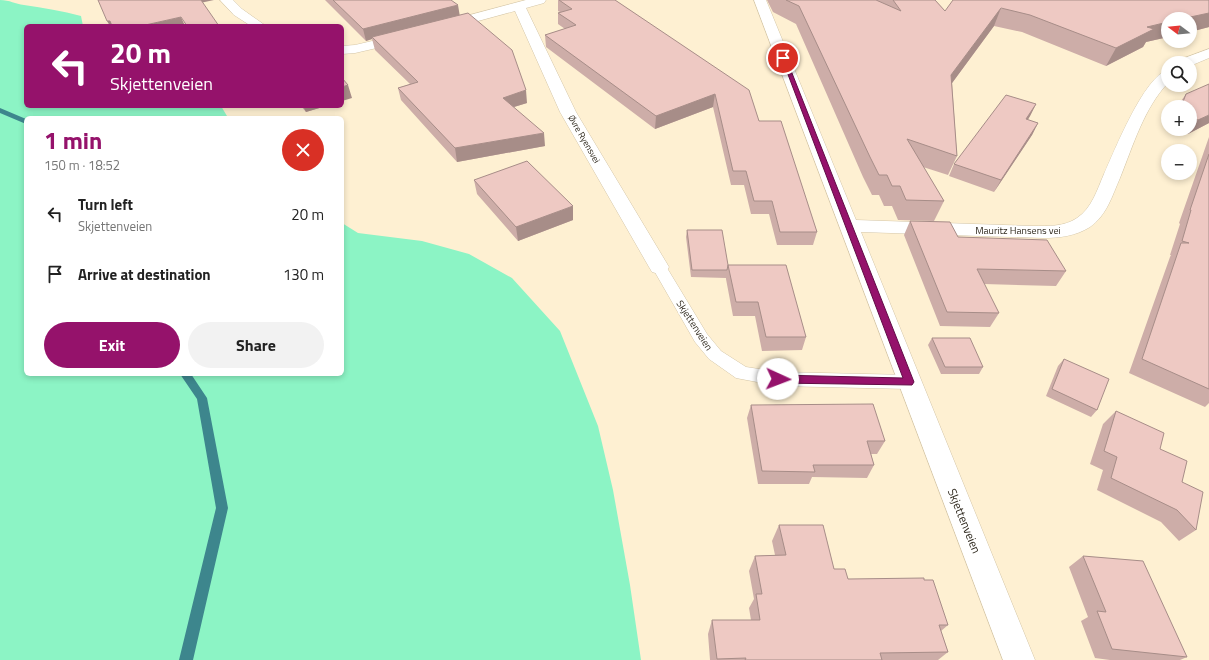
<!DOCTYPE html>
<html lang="en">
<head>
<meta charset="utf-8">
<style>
	:root { --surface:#fff; --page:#f2f2f2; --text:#222; --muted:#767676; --accent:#95126b }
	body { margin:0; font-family:"Titillium Web",sans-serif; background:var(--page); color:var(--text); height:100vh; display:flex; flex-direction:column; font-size:15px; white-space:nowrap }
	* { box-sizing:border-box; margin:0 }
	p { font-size:13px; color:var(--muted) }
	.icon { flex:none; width:22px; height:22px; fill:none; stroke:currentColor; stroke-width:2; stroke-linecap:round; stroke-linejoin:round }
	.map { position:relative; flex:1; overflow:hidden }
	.sheet { position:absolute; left:24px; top:116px; width:320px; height:260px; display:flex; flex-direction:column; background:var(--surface); border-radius:6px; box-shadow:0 2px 6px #0003 }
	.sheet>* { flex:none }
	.guide { position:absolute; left:24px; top:24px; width:320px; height:84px; border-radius:6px; box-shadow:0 2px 6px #0003; background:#95126b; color:#fff; overflow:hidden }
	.needle { width:26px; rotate:286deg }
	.controls { position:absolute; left:1161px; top:12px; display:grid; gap:8px }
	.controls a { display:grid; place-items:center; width:36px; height:36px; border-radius:50%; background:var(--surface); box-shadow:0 2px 6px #0003; font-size:20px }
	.pin { position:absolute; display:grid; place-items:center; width:34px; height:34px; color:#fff; margin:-17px; border:2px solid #fff; border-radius:50%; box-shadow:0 1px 4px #0007 }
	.me { position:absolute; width:44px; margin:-22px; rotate:92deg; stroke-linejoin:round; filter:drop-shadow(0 0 3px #0008) }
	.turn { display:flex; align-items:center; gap:14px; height:84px; padding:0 20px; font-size:18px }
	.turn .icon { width:52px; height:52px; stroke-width:2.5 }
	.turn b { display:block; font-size:28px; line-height:34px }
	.round { display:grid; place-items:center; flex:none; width:42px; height:42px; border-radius:21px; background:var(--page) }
	.headline { display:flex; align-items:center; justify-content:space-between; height:68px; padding:0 20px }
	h1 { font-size:24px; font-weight:700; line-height:30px; color:var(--accent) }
	.primary-button { display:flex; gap:8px; margin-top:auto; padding:8px 20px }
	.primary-button a { flex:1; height:46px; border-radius:24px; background:var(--accent); color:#fff; font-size:16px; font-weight:700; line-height:46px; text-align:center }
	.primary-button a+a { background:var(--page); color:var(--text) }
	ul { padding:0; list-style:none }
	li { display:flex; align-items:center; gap:12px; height:60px; padding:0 20px }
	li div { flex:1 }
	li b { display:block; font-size:15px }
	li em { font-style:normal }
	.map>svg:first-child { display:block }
	.green { fill:#8cf4c5 }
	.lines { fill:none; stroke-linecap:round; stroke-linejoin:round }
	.stream { fill:#3d868d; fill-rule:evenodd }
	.lane-casing { stroke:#d4c6a8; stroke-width:1 }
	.street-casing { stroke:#d4c6a8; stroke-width:1 }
	.lane { fill:#fff; fill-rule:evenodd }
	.street { fill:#fff; fill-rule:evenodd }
	.wall { fill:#cdada8 }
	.shaded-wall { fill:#a78d88 }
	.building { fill:#eec9c3; stroke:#a78d88 }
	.route { fill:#95126b; stroke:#610c46 }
	.labels { text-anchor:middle; stroke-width:3; stroke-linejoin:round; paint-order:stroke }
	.far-street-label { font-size:9px; fill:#302a1f; stroke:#fff }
	.street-label { font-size:10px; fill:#302a1f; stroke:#fff }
	.near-street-label { font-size:12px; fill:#302a1f; stroke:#fff }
</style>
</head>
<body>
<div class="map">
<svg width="1209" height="660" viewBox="0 0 1209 660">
	<rect width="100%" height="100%" fill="#fef0d2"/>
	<path class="green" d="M0,0C10,0 15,4 24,5C44,8 62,11 81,16L83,26H26V106H221L227,116L230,118H26V374H342V223L358,233L422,241L469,254L512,278L560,331L598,426L613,490L630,585L641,660H0Z"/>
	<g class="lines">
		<path class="stream" d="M0,108L26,119V124L0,113Z
			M180,374H191L207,398L228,508L193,660H179L216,508L197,399Z"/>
		<g class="lane-casing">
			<path id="lane" d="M659,262L664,263L707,334L721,351L746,367L778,372L909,375L915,377L918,382L915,387L909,389L778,386L736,378L709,359L695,342L652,267L654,263Z"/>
		</g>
		<g class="street-casing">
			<path id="street" d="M220,0H233L242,9L266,26H251L234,15Z
				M526,0H546L544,3L526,8L576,112L669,267L666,272L659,274L652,272L649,267L560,112L515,11L445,30L439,26L440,23Z
				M754,0H766L856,220L1033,226C1048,226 1064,227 1077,218C1092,208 1097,190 1104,174C1114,152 1144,76 1168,70V83C1144,108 1133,146 1120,178C1112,196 1107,215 1090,227C1076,236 1059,238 1043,238L861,232L1035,660H1003Z
				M402,34L407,35L409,38L407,41L355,53L342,54V46L355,45Z
				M1209,49V58L1190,66V63H1177L1179,60Z"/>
		</g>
		<use href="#lane" class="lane"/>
		<use href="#street" class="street"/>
	</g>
	<path class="wall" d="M325,0H451L459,15L527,103L514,107L545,146L457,162L401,100L398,88L410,84L375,50L372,39L366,41Z
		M558,0H615L759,121L817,232L813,245H777L769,214H751L744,185H731L713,107L655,129L546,47L545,35L565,29L558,24V13L560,12L558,11Z
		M767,0H935L945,11L1209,0V27L1190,32L1168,19V37L1146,42L1143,47L1106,66L1022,32L994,26L952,83L957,156L948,175L923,167L944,201L934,221L898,220L892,206H884L879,195H872L863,177L796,24L773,12Z
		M1186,94L1209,123L1188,134L1173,129H1190V107H1177Z
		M1036,104L1028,120L1038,123L1032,135L994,192L949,176L954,164Z
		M301,106H326L306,112Z
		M1209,137V403L1205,407L1129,373L1170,257L1171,255H1170L1180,224L1179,223Z
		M474,180L573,220L518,241L477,194Z
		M910,221L958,237L1066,271L1056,286L984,284L999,313L990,327L940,326L904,235Z
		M687,230L728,265L806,337L802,350L762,351L755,316H733L726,279V278L691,277L686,237Z
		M932,338L983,367L979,374H941L928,345Z
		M1064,359L1097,410L1091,417L1046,396L1058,366Z
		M751,405L885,441L877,454H871L874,465L867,478L812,477L809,484H758L747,418Z
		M1116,411L1160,449L1182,482L1196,530L1179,541L1161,522L1097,490L1103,470L1090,464L1103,424Z
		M779,525L834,569L848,579L924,580L948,625L941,631L948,652L938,660H710L708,634L712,620H751L749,608L754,599L749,571L755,556L775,555L772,541Z
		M1083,556L1187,657L1180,660H1110L1095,658L1081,621L1088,617L1069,567Z"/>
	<path class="shaded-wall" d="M199,0H214L200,3Z
		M458,5L460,17L372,37V39L366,41L363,29Z
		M1001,8L994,26L944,94L951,75Z
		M1209,13V27L1190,32V19H1181Z
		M181,17L185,26H141Z
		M107,21H110L113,26H110Z
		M1168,22V37L1146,42L1143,47L1106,66L1116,48L1147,27Z
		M348,85L352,98L342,101V87Z
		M526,90L527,103L504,110L503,98Z
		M715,94L713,107L655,129L656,116Z
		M1036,104L1030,116L1020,131L1026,119Z
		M303,106H326L306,112Z
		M1209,115V123L1188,134L1198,120Z
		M1038,123L1032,135L994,192L1001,180Z
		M544,133L545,146L457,162L455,148Z
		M573,206V220L518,241L516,227Z"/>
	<path class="building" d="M98,0H201L219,26H187L181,17L141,26H112L110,21H107Z
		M333,0H451L458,5L363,29Z
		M559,0H615L749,90L759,121H781L817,232H780L772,201H754L746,171H733L715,94L656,116L545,35L576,25L558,13L572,9Z
		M786,0H876L901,11L893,0H935L945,11L953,0H1209V13L1181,19H1168V22L1147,27L1154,29L1116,48L1030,15L1001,8L951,75L957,156L907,139L944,201L906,200L900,186H892L887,175H879L870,157L799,6Z
		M468,13L512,50L526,90L503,98L544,133L455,148L398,88L418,82L372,37Z
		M342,78L348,85L342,87Z
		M1209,84V115L1198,120L1190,118V107H1181L1186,94Z
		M1006,95L1036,104L1026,119L1038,123L1001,180L954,164Z
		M1209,154V389L1142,359L1181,243H1189L1182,241L1191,210H1190Z
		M527,161L573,206L516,227L474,180Z
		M910,221L950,222L958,237L1047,240L1066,271L977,269L999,313L947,312Z
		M687,230H722L728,265L727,270H692Z
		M728,265H786L806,337H766L758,302H736Z
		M932,338H970L983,367H945Z
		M1064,359L1109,379L1097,410L1052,389Z
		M873,404L885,441H867L874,465H813L815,472L762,471L751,405Z
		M1116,411L1164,433L1160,449L1187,461L1182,482L1203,492L1196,530L1177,510L1111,478L1117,457L1104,451Z
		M779,525H823L834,569H845L848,579L924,578V580H933L948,625H939L948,652L880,653L882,660H745L746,658L717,659L712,620H760L756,594H762L755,556L786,555Z
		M1083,556L1143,561L1187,657L1112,649L1097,611L1106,612Z"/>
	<path class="route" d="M781,56L786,58L914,382L912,385L778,383L774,379L778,375L903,378Z"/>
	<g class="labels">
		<g class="far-street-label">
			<text transform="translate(584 139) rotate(60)" y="3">Øvre Ryensvei</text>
		</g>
		<g class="street-label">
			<text x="1018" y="234">Mauritz Hansens vei</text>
			<text transform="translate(695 325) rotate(57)" y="4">Skjettenveien</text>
		</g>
		<g class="near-street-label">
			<text transform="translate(964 521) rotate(68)" y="4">Skjettenveien</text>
		</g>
	</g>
</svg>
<div class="controls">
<a><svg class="needle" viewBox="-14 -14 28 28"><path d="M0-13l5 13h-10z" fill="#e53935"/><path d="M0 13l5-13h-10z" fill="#767676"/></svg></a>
<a><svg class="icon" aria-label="search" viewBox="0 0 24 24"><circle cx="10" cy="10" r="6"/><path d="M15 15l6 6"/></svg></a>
<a>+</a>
<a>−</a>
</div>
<div class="pin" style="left:783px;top:58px;background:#d93025"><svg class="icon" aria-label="arrive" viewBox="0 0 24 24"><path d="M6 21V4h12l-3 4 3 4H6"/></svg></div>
<svg class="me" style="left:778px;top:379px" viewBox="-20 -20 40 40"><circle r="19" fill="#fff"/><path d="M0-13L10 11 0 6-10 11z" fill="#95126b"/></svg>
<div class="guide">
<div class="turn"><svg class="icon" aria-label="left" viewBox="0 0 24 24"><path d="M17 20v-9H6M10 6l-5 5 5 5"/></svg><div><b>20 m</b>Skjettenveien</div></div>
</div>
<section class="sheet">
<div class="headline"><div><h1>1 min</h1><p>150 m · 18:52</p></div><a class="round" style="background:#d93025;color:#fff"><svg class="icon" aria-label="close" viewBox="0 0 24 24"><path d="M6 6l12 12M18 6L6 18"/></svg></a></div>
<ul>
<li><svg class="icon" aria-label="left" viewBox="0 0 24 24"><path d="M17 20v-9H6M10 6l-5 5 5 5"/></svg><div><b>Turn left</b><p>Skjettenveien</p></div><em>20 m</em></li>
<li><svg class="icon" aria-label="arrive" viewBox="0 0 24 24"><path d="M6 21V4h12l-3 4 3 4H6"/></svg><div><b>Arrive at destination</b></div><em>130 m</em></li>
</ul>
<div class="primary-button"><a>Exit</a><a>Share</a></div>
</section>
</div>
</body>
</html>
